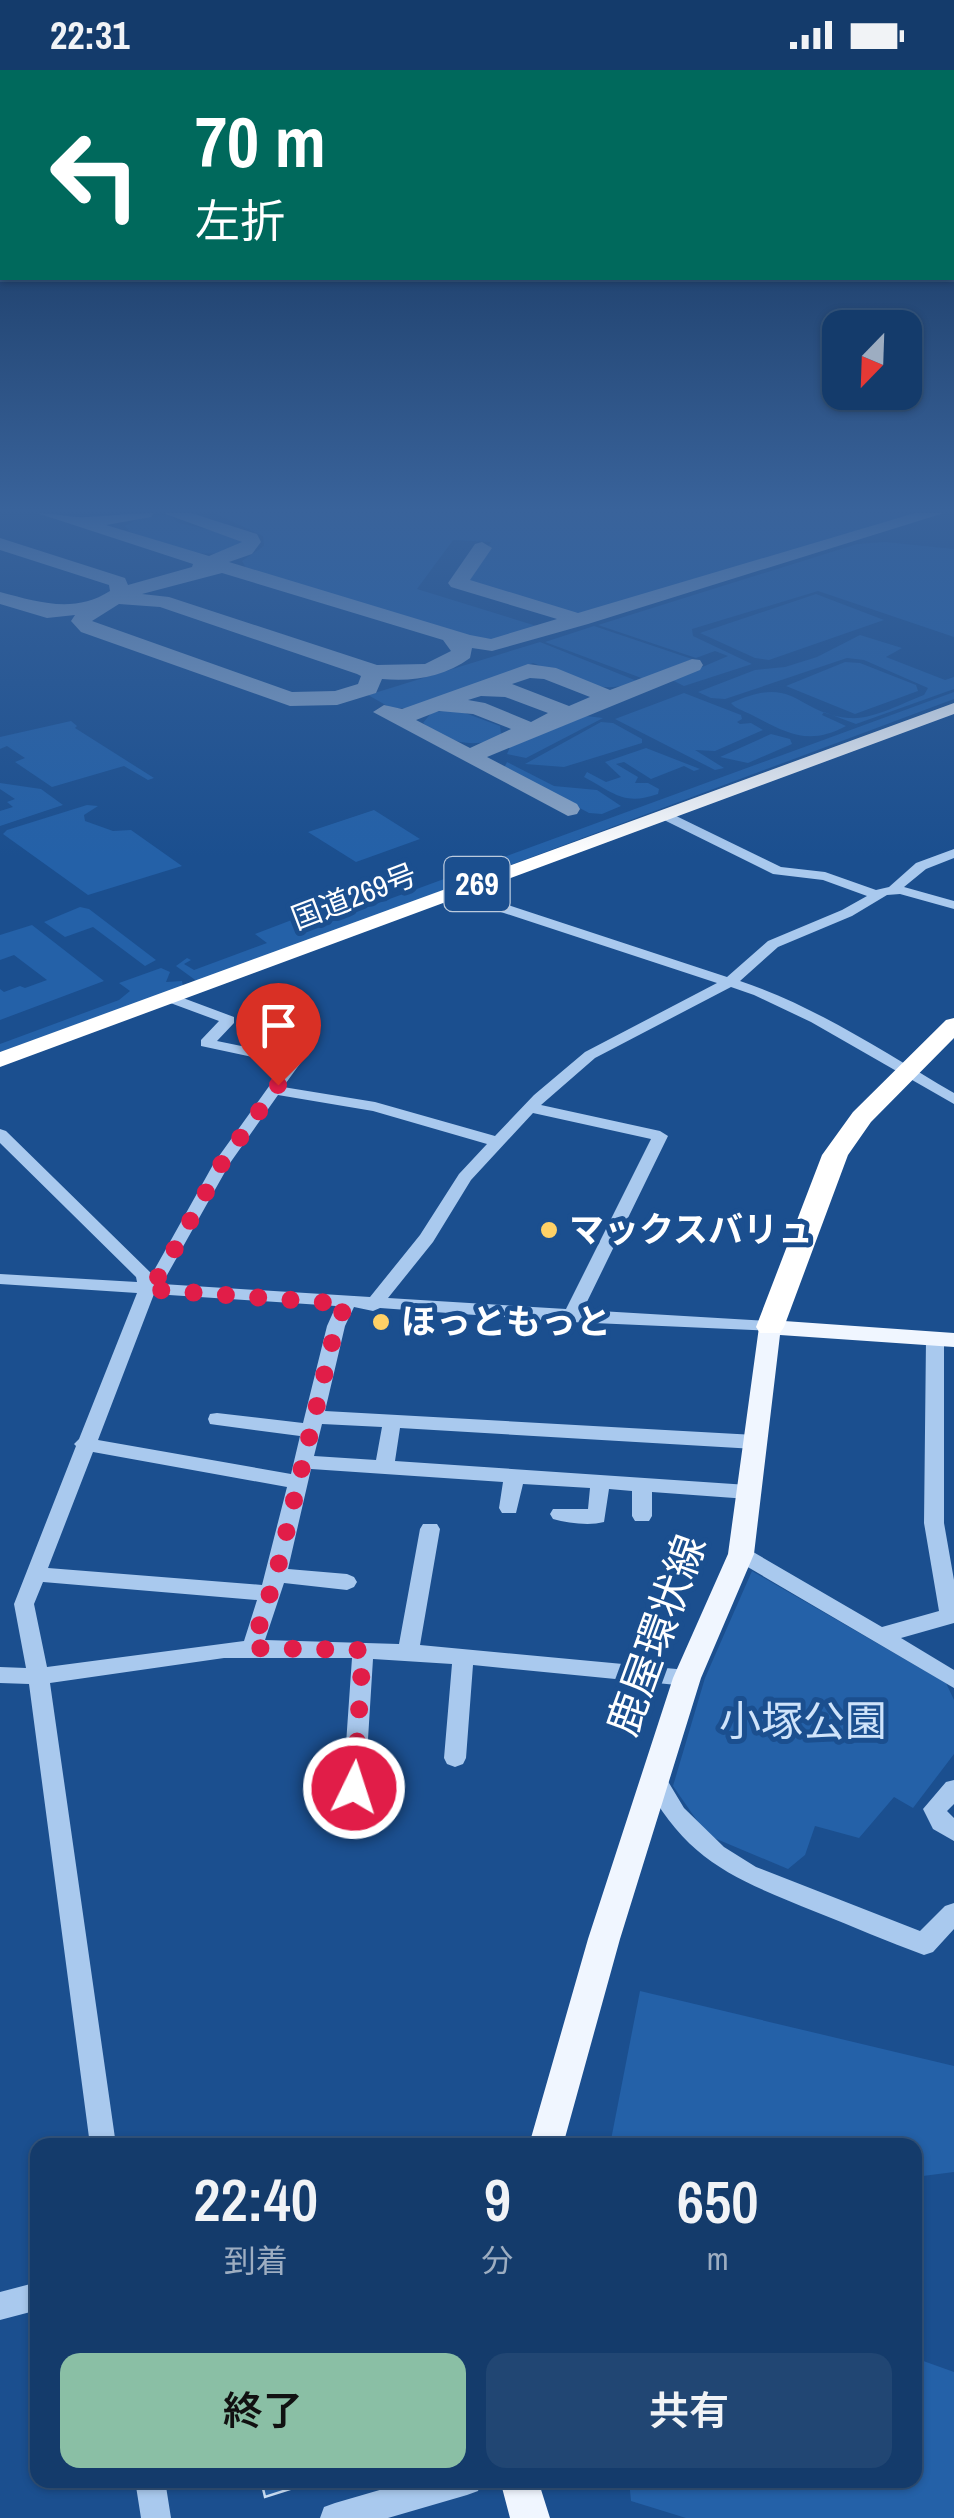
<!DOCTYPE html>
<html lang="ja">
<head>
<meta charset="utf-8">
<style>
	:root { --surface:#143b6b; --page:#214673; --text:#f1f3f6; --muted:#9dadc1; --line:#33557e; --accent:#8abfa5 }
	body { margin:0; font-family:"Archivo Narrow","Noto Sans JP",sans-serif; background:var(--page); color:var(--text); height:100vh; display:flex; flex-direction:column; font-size:38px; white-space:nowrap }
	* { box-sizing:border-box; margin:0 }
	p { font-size:32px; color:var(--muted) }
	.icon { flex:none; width:55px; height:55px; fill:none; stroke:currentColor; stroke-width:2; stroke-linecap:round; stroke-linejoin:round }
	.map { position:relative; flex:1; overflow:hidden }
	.details { position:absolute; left:30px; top:2068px; width:892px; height:350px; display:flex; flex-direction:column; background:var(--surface); border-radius:20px; box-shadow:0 2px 8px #0004,0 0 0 2px var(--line) }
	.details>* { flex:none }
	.hud { position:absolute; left:0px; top:0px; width:955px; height:210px; box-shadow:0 2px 8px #0004,0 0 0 2px var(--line); background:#00695c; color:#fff; overflow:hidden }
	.needle { width:65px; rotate:203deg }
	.fabs { position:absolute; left:822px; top:240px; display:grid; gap:20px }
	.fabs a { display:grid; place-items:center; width:100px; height:100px; border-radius:20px; background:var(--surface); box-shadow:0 2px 8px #0004,0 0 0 2px var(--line); font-size:50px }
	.pin { position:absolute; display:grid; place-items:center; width:85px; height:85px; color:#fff; margin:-102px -42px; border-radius:50% 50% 50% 0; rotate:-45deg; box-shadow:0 0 10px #0007 }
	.pin .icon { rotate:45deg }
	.me { position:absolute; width:110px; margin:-55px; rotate:4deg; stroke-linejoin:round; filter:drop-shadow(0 0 8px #0008) }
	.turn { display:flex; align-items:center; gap:35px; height:210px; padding:0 30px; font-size:45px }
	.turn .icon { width:130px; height:130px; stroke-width:2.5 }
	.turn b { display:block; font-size:70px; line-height:85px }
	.eta { display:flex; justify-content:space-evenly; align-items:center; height:170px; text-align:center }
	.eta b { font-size:60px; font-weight:600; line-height:70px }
	.action { display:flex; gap:20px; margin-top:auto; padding:20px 30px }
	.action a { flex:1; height:115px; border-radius:20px; background:var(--accent); color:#111; font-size:40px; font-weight:600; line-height:115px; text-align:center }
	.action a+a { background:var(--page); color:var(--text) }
	.status { display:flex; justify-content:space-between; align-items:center; height:70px; padding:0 50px; background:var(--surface); direction:ltr }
	.status svg { height:28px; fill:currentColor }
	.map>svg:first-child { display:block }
	.green { fill:#2461a8 }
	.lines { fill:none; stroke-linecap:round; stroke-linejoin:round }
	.taxiway { fill:#8da7c7; fill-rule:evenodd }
	.building { fill:#2a66ad; stroke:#cfe3fa; stroke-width:2.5 }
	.minor { fill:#a9c9ee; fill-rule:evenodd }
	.major { fill:#f0f6ff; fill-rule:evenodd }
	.highway { fill:#fff; fill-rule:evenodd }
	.route { stroke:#e11d48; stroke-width:18; stroke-dasharray:0 32.4 }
	.poi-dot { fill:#ffd166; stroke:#1b4f8f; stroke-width:4 }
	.labels { text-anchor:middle; stroke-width:10; stroke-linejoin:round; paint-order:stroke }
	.far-street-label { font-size:30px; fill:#fff; stroke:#1b4f8f }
	.shield { fill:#1b4f8f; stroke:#bbcadd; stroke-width:2.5 }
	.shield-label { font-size:32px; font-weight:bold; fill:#fff }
	.poi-label { font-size:35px; font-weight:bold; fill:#fff; stroke:#1b4f8f; text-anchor:start }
	.near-street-label { font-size:42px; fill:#fff; stroke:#1b4f8f }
	.near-park-label { font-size:42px; fill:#cfe3fa; stroke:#1b4f8f }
</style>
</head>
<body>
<div class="status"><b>22:31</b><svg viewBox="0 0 49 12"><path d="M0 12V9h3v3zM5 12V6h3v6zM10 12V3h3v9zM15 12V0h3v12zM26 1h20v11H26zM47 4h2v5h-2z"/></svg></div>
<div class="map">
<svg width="954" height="2448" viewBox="0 0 954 2448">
	<rect width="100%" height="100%" fill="#1b4f8f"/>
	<path class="green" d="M214,443H924L580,547L465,513L491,472L453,470L417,519L543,558L500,570L466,567L246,498L242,491L264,476L263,466Z
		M171,446L179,453L237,466L242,473C212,498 162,472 130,462L125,456L141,447Z
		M885,472L954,479V567L818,521L692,559L693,566L752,594L684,616L672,610L728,586L715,581L696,588L598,555L857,474Z
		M816,524L884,550L769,590L755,588L700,563Z
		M594,556L692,589L644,609L545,572Z
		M860,565L902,578L886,587L945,610L954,607V619L856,654L824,642L822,645L846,656C807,677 785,662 750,644C742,640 736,639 731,633C796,603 795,643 849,648C873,650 902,633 924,625L928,618L864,590L847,588L725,629L711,628L698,622L755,600L785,597L817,587Z
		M540,572L637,611C601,628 567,606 533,593L412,638H391L368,625Z
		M845,592L860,593L916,615L918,621L855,644L786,616Z
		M954,622V629L198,912L176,896L187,888L191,890L184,894L194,900L267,873L255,864L297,848L335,849Z
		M684,623L741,645L742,649L737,652L740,654L751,653L763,660L715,681L695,680L724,698L715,700L615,649Z
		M457,640L500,656L501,664C479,682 442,671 423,653L432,642Z
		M586,646L603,648L526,688L507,684L510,677Z
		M71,651L77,656L75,658L154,708L148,710L124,696L52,717L15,692L25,688L7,676L0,679V667Z
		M601,652L613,653L642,669V673L564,697L525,694Z
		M771,664L790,669L792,674L748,693L720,687Z
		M646,678L700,699L694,701L684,696L651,709L624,692L616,694L638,707L635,713H648L659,719L658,724C624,736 614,723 584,707L587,702L606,712L621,707L605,692Z
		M507,692L554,716L597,720L621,736L602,744L589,743L504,698Z
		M0,713L41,719L63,735L0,756V741L13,737L7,732L15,729L0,719Z
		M87,735L98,736L84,745L85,751L113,761L131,760L182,796L88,825L3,764L7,760Z
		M374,740L420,769L356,792L308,762Z
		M80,837L89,839L156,890L145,896L93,857L65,867L44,852Z
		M32,855L104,911L0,950V919L4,922L20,916L25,918L47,910L14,885L0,890V865Z
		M161,898L170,902L166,912L182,911L183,916L0,982V974L119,930L130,921L119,913Z
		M752,1501L946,1613L954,1630V1684L913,1738L894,1727L859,1768L815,1756L805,1785L788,1799L707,1765L673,1716L705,1608Z
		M640,1921L954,1996V2102L915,2107V2075H610Z
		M915,2288L954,2302V2448H686L631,2431L629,2410H915Z"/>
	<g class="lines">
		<path class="taxiway" d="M37,443C53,443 71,448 87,447C109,446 131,443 154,443L151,447L106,455L209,486L242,472L163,443H191L257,464L261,472L252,484L229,492L470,565L491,569L557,549L451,517L448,513L475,474L482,472L492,478L470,510L578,543L915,443H944L588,554L492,581L472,578L470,588C444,607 413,612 382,609L376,623L337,635L290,636L81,562L71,551L75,545L47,548L0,534V522C38,532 74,544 110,521L109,515L0,480V468L125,508L128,515L192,497L193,494ZM222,503L443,570L451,581L425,594L377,595L169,527L142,524ZM119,534L160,537L357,604L361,606L358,614L335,621L292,622L92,551Z
			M692,589L700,590L703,595L700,600L487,687L577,734L580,739L577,744L568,746L373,642L384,635L402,639L528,594L556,598L610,620ZM530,608L544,609L590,627L569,636L512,614ZM481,626L505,627L548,643L531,652L485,633L468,630ZM439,641L473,644L511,659L470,678L416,650Z"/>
	</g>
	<path class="building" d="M261,2410H312V2412L265,2427Z"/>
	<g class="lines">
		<path class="minor" d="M662,743H670L781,797L825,802L876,820L889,817L916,793L954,779V788L926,799L904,817L954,831V839L900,824L887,825L852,846L778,877L740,911C816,936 885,983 954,1023V1034L811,952L754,925L731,917L595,988L541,1035L660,1061L668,1066L583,1240L770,1251L779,1257L776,1261L571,1252L380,1238L373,1241L354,1237L345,1256L325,1341L755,1365L762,1367L765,1372L762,1377L755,1379L400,1358L395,1391L748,1415L755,1417L758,1422L755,1427L748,1429L652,1422V1446L649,1451H635L632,1446V1421L609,1419L604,1452C589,1456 568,1453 553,1449L550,1444L553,1439H588L590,1418L523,1414L516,1443H502L499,1438L503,1412L311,1399L288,1499L347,1504L354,1507L357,1512L354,1517L347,1520L284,1513L265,1570L399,1574L420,1459L423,1454H437L440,1459L420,1575L687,1600L695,1602L698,1608L695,1614L687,1616L473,1595L466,1688L463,1694L455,1697L447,1694L444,1688L452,1594L373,1589L365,1717L362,1724L354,1726L346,1724L343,1717L352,1588H224L50,1613L116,2075H90L29,1614L0,1613V1597L26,1598L14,1534L76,1376L74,1374L79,1369L137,1223L0,1214V1204L137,1212L136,1207L0,1073V1059L6,1061L152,1204L214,1093L285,994L201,976V970L219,951L165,931V925H175L234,947V953L217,971L299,988L302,991L283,1017L375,1032L495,1066L534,1025L585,982L717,913L449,825V819H459L727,907L768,871L842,840L867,826L823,810L773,804L662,749ZM278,1025L373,1041L487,1074L459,1104L420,1165L370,1227L162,1214L230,1093ZM533,1043L651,1069L566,1239L388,1228L433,1172L471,1110ZM154,1224L336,1236L327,1256L303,1353L217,1343L210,1344L208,1349L210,1354L217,1355L300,1366L291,1404L98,1370ZM322,1354L382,1357L376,1390L314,1386ZM93,1382L287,1417L262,1515L48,1498ZM43,1512L257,1530L244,1571L47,1597L34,1534Z
			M935,1263L944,1269V1453L954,1510V1553L901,1568L954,1600V1618L734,1489L731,1484L734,1479H748L882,1557L939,1541L924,1453L926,1269Z
			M655,1701L663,1703L684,1738L724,1777L756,1797L920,1861L945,1836L954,1833V1859L933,1882L924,1885C888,1872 852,1856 816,1842C737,1810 685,1791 644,1710L647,1703Z
			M954,1710V1734L947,1741L954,1748V1771L933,1759L923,1739L946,1712Z
			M38,2212V2240L0,2250V2222Z
			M135,2410H165L171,2448H141Z
			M414,2410H482L478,2421L467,2425L388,2448H320L324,2437L335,2433Z"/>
		<path class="major" d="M770,1250L954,1263V1277L780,1265L754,1484L701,1608L620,1869L563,2075H529L588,1869L673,1608L728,1484L759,1257Z
			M500,2410H538L550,2448H510Z"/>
		<path class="highway" d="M954,633V644L0,997V982Z
			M954,948V968L871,1052L848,1085L784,1257L780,1263H760L756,1257L822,1085L853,1042L946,950Z"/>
	</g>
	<linearGradient id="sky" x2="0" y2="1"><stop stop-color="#0f2b4f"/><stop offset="0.56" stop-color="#39639b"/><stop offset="1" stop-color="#39639b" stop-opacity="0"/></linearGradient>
	<rect width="954" height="786" fill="url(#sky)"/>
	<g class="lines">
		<path class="route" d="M278,1015L222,1093L161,1204L146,1219L346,1234L336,1256L276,1505L252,1578L363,1580L354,1718"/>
	</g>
	<g class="poi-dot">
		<circle cx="549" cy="1160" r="10"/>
		<circle cx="381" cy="1252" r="10"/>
	</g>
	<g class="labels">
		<g class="far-street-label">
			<text transform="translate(354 827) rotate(-21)" y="10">国道269号</text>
		</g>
		<rect class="shield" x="444.5" y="787" width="65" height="54" rx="8"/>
		<g class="shield-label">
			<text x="477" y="825">269</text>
		</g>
		<g class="poi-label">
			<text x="569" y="1172">マックスバリュ</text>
			<text x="401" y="1264">ほっともっと</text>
		</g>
		<g class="near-street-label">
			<text transform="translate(656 1565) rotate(-70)" y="15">鹿屋環状線</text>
		</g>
		<g class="near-park-label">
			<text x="803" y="1666">小塚公園</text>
		</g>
	</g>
</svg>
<div class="fabs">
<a><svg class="needle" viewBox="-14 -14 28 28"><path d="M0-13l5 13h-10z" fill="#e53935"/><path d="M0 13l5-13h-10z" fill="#9dadc1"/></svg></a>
</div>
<div class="pin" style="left:278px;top:1015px;background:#d93025"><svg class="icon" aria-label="arrive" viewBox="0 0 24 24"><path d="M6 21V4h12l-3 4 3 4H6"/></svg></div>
<svg class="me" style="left:354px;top:1718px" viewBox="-20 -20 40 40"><circle r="17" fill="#e11d48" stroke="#fff" stroke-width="3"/><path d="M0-11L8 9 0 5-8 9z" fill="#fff"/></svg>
<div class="hud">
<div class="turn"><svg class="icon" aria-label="left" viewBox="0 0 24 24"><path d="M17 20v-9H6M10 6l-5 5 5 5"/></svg><div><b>70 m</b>左折</div></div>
</div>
<section class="details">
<div class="eta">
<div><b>22:40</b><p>到着</p></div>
<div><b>9</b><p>分</p></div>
<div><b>650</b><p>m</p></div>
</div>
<div class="action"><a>終了</a><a>共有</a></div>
</section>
</div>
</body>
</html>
